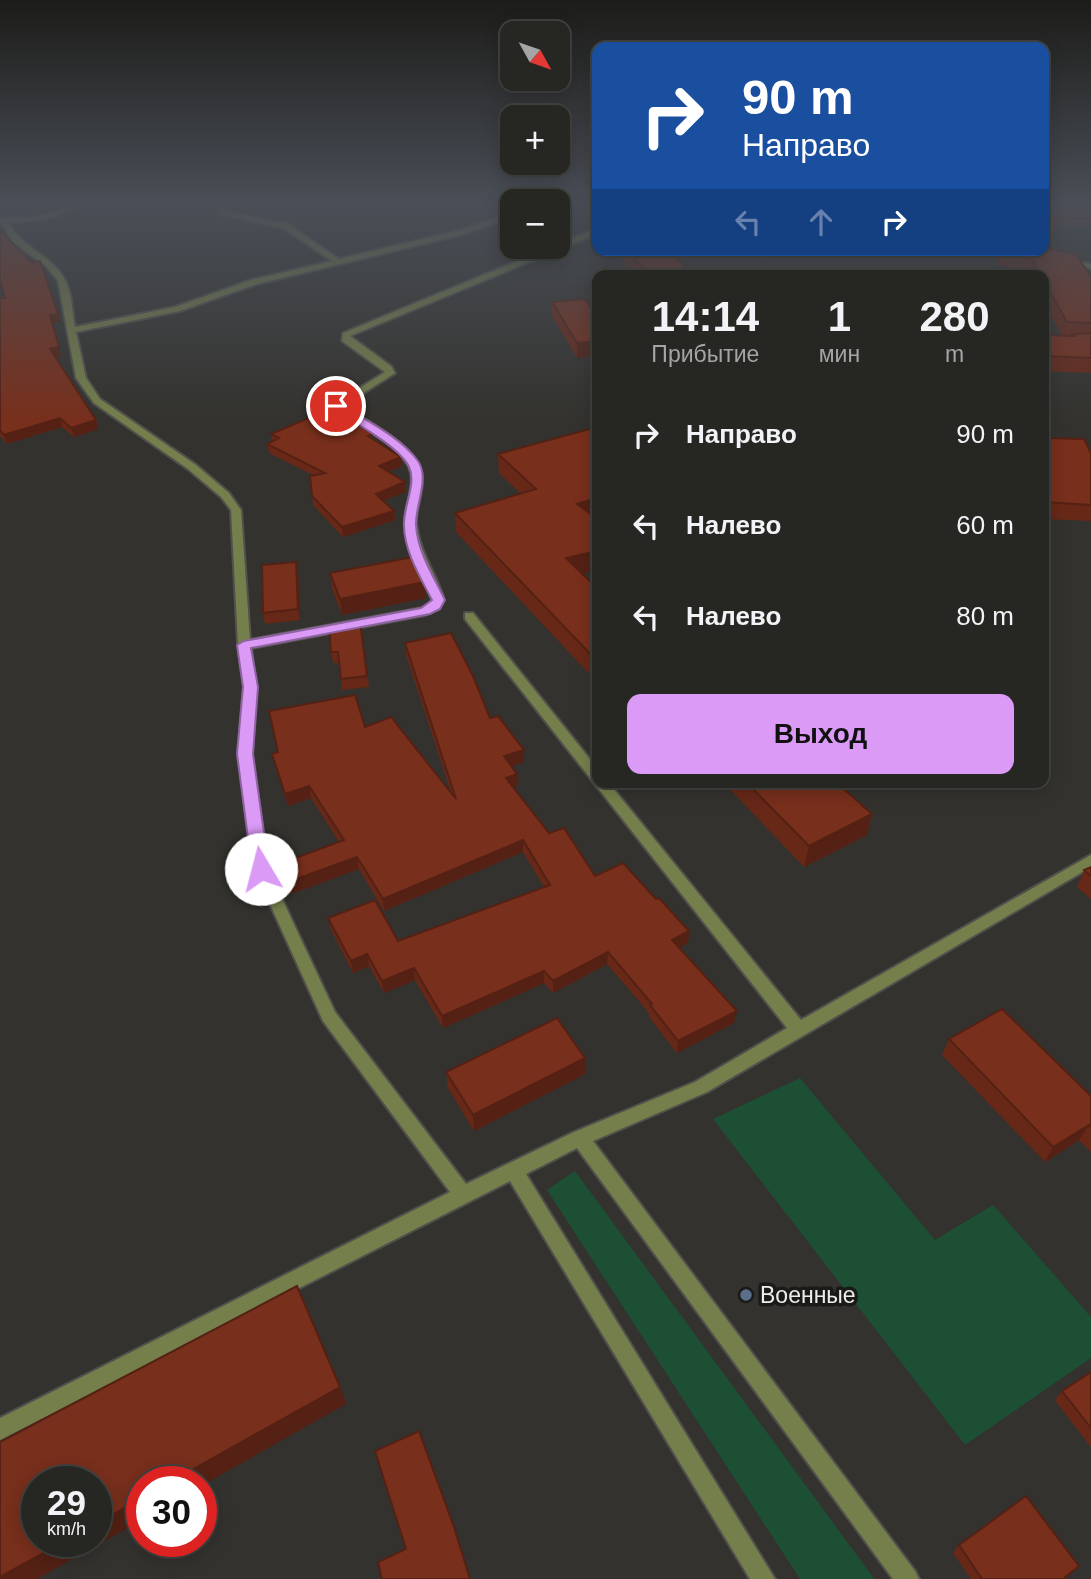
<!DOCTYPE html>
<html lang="ru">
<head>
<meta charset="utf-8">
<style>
	:root { --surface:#262622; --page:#2e2e2a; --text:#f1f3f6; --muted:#a4a5a5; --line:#424340; --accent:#da9af6 }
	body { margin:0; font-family:Helvetica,sans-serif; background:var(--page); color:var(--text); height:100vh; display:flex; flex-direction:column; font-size:26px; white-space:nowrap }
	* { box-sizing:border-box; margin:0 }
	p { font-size:23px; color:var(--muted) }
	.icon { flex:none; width:38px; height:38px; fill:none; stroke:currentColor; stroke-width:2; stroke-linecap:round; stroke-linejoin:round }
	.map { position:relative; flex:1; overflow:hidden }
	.details { position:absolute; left:592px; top:270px; width:457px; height:518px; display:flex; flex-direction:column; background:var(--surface); border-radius:14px; box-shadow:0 4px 18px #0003,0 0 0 2px var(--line) }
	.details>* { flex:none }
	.guide { position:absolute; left:592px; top:42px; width:457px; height:214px; border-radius:14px; box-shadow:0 4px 18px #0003,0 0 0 2px var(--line); background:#1a4fa0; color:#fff; overflow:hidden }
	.needle { width:46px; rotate:130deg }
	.tools { position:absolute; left:500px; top:21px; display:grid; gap:14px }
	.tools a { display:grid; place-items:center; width:70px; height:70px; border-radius:14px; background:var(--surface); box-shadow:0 4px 18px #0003,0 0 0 2px var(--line); font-size:35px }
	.speed { position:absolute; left:21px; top:1466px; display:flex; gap:14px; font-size:35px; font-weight:700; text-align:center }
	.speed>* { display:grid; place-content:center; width:91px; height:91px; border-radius:50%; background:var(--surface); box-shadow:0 4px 18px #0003,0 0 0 2px var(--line); line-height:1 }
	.speed small { font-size:18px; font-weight:400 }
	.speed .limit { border:10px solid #d22; background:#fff; color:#111 }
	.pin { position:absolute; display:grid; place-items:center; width:60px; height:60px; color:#fff; margin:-30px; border:4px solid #fff; border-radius:50%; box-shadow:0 2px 7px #0007 }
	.me { position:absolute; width:77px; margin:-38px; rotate:352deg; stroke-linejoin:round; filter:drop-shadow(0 0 5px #0008) }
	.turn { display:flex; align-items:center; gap:24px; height:147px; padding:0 35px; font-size:32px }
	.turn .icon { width:91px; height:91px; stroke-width:2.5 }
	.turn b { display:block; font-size:49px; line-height:60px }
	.lanes { display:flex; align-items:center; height:66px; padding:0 35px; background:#0003; justify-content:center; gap:35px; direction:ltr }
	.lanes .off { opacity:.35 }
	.eta { display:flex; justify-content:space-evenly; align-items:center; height:119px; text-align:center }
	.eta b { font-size:42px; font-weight:600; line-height:49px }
	.button { display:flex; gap:14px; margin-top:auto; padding:14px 35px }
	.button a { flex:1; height:80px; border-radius:14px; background:var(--accent); color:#111; font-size:28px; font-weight:600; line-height:80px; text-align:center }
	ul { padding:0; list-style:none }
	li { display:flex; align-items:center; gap:21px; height:91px; padding:0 35px }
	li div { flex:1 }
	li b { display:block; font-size:26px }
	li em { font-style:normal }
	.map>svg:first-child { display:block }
	.green { fill:#1d4f35 }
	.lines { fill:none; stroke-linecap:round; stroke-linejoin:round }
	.minor-casing { stroke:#51504c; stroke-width:4 }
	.minor { fill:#747f4b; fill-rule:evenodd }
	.wall { fill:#672818 }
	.shaded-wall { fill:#542114 }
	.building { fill:#782f1c; stroke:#542114; stroke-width:2 }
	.route { fill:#da9af6; stroke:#8e64a0; stroke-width:2 }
	.service-dot { fill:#5c6f8a; stroke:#1a1a18; stroke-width:2.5 }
	.labels { text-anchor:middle; stroke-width:7; stroke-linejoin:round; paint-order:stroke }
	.near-poi-label { font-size:23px; fill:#eeedea; stroke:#1a1a18; text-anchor:start }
</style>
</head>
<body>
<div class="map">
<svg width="1091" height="1579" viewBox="0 0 1091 1579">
	<rect width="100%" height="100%" fill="#33322e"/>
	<path class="green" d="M800,1078L935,1240L993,1205L1091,1317V1358L965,1445L713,1119Z
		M575,1171L859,1558L874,1579H800L547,1190Z"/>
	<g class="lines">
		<g class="minor-casing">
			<path id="minor" d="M76,201H84C63,219 35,222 9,222C21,248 50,254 64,278C72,291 72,312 75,327L175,307L251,280L332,261L283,228L219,214L216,201H222L225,211L288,224L339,259L456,231L513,213V217L461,235L257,284L180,311L76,332L86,378L100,399L196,465L229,493L241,510L250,640L422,608L430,604L432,600C425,574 407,551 405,524C404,505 418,483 408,465C393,437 354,427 331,406L385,372L342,341L343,333L551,247H558V243L597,229V234L350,336L391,366L395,373L343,406C365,420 419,447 422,476C424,494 413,511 417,529C421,555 437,576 444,600L439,609L425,615L251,648L256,687L252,754L268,869L335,1012L466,1184L574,1132L695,1082L787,1028L465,619V613H473L597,768V782H608L801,1020L1091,855V867L707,1092L593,1141L915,1571L919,1579H893L577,1148L526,1174L775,1579H750L510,1181L0,1440V1418L450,1192L323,1021L254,869L238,754L244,687L238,645L231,510L221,497L188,469L94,403L76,378L58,281L46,266L13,242L0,222V218C27,218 53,217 76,201Z
				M384,201H391L392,202L388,204Z
				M552,201H562L558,203Z
				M981,250H1002L1022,255L1018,257Z
				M1066,260L1091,264V268L1063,264L1062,262Z"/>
		</g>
		<use href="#minor" class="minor"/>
	</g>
	<path class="wall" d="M1043,201H1091V226L1055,225L1049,249L1091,277V373L1043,371V335L1062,336L1043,300V275H1030L1026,269L996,265L1000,250H1043Z
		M624,250H669L689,272L705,275H634L624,262Z
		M0,298L58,314L60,322L52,323L61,356L55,357L96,420L98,429L74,437L62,427L7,444L0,436Z
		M585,299L577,358L552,316V302Z
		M355,420L356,424L402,466L388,472L405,492L383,501L394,511L395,520L343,537L313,505L310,476L313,475L269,453L267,444L272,441L271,434Z
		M1043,438L1091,453V521L1043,519Z
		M498,454L594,517L597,570L582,574L597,588V682L456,532L455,513L521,494L499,473Z
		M296,562L298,572L300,620L265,624L263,613Z
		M330,573L426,598L342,615L332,589Z
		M360,621L369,687L342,690L339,663H333L331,652Z
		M405,643L490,718L524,762L511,766L517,774V786L513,787L549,833L595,876L656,899L689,931L688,943L679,947L734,1023L677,1053L649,1017V1013L607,964L553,993L544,983L443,1028L415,980L384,993L369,966L353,973L331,930L328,918L398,941L544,887L523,852L384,911L359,869L291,894L282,876L279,864L339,842L311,798L288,806L275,766L272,754L365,727L451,792L406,655Z
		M723,782H836L872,814L867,835L804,867Z
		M1091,867V899L1077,887L1084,870Z
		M949,1039L1091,1096V1152L1079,1140L1045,1162L942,1055Z
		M585,1058V1074L474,1131L448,1088L446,1072Z
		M1091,1372V1446H1090L1055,1400L1062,1391Z
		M959,1545L1071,1574L1064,1579H971L953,1553Z"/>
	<path class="shaded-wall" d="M58,314L60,322L52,323L61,356L52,358L50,349V315Z
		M597,341V355L577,358V343Z
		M60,418L62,427L7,444L4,435Z
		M96,420L98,429L74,437L71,428Z
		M401,457L402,466L380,475L379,466Z
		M405,482V492L377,503L376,494Z
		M597,498V517L576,523L577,504Z
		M394,511L395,520L343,537L342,527Z
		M597,551V570L566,578V558Z
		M296,562L298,572L300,620L298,609Z
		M425,582L426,598L342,615L340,599Z
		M524,750V762L504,769V756Z
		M517,774V786L506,790V778Z
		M309,786L311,798L288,806L285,794Z
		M872,814L867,835L804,867L809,846Z
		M523,840V852L384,911L383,899Z
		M357,857L359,869L291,894L288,882Z
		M689,931L688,943L671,952L672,940Z
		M608,952L607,964L553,993V981Z
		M367,954L369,966L353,973L351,961Z
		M414,968L415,980L384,993L382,981Z
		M544,971V983L443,1028L442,1016Z
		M737,1011L734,1023L677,1053L678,1041Z
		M585,1058V1074L474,1131L473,1115Z
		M1089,1125L1079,1140L1045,1162L1053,1147Z
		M340,1387L346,1404L201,1486V1482H170Z
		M142,1498V1520L37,1579H0V1577L64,1542H96V1524Z"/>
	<path class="building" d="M1043,201H1091V219L1057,218L1049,248L1043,247Z
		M0,231L32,263L40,261L58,314L50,315L59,347L50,349L96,420L71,428L60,418L4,435L0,430V298H5L0,280Z
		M1043,248L1076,254L1091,277V323L1067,322L1043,279V275H1041L1030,255L999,251L1043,250Z
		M628,250H669L689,272L702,271L705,275H648Z
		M585,299L597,317V341L577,343L552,302Z
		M1091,333V358L1043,356V335L1075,336L1073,334Z
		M332,408L355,420L351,421L373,434L368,436L401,457L379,466L405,482L376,494L394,511L342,527L312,496L310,476L325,473L267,444L279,438L271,434Z
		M597,427V498L577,504L597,519V551L566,558L597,588V661L455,513L536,489L498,454Z
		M1043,438L1084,439L1091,453V505L1043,502Z
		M413,557L425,582L340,599L330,573Z
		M296,562L298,609L263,613L262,565Z
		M360,621L367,676L341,679L338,652H331L329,625Z
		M451,633L473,676L490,718L498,716L524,750L504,756L517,774L506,778L549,833L564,828L595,876L623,863L656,899L659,898L689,931L672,940L737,1011L678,1041L650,1005L652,1004L608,952L553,981L544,971L442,1016L414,968L382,981L367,954L351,961L328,918L375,900L398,941L550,885L523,840L383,899L357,857L288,882L279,864L344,840L309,786L285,794L272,754L278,752L269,711L355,695L365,727L391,717L456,799L405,643Z
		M746,782H836L872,814L809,846Z
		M1091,867V876L1084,870Z
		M1002,1009L1091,1096V1127L1089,1125L1053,1147L949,1039Z
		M557,1018L585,1058L473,1115L446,1072Z
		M297,1286L340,1387L170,1482H142V1498L96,1524V1482H37V1542H64L0,1577V1442Z
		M1091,1372V1428L1062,1391Z
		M419,1431L454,1527L470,1579H382L378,1562L406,1549L375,1451Z
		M1026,1496L1079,1566L1063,1579H982L959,1545Z"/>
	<linearGradient id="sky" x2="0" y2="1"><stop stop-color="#1c1c19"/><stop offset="0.48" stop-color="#4a4f57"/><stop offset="1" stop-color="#4a4f57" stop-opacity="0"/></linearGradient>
	<rect width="1091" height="422" fill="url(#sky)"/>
	<path class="route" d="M332,404H340C365,420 401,437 418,461C430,478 415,506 416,525C417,551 434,577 445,600L440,609L430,614L251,648L258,687L253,754L269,869L261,875L252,869L237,754L243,687L237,645L244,641L421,608L432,600C420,577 404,551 404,525C403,507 417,483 409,467C400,447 352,421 332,408Z"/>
	<circle class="service-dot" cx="746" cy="1295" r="7"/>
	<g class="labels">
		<g class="near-poi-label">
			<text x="760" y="1303">Военные</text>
		</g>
	</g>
</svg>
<div class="tools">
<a><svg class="needle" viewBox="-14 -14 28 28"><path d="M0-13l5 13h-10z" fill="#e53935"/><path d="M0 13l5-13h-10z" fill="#a4a5a5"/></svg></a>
<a>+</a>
<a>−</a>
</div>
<div class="speed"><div>29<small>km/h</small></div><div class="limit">30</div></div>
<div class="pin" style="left:336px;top:406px;background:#d93025"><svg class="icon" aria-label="arrive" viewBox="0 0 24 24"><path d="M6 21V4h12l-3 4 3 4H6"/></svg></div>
<svg class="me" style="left:261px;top:869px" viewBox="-20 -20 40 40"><circle r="19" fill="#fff"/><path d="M0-13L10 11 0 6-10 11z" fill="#da9af6"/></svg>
<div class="guide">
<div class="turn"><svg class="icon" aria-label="right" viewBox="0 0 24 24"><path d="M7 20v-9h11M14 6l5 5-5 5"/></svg><div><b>90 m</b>Направо</div></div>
<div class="lanes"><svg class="icon off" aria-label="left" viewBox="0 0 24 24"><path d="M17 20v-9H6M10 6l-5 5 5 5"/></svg><svg class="icon off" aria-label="ahead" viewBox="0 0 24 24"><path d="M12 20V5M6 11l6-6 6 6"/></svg><svg class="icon" aria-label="right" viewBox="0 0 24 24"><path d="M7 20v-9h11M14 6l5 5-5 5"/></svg></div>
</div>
<section class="details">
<div class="eta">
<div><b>14:14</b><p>Прибытие</p></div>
<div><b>1</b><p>мин</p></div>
<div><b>280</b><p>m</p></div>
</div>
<ul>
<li><svg class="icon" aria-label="right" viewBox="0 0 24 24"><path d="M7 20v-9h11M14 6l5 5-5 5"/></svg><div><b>Направо</b></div><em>90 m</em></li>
<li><svg class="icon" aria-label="left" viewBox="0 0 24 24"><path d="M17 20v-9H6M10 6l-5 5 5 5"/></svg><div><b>Налево</b></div><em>60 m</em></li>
<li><svg class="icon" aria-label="left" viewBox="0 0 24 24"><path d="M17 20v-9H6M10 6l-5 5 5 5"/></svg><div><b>Налево</b></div><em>80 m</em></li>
</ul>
<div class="button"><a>Выход</a></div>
</section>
</div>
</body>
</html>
